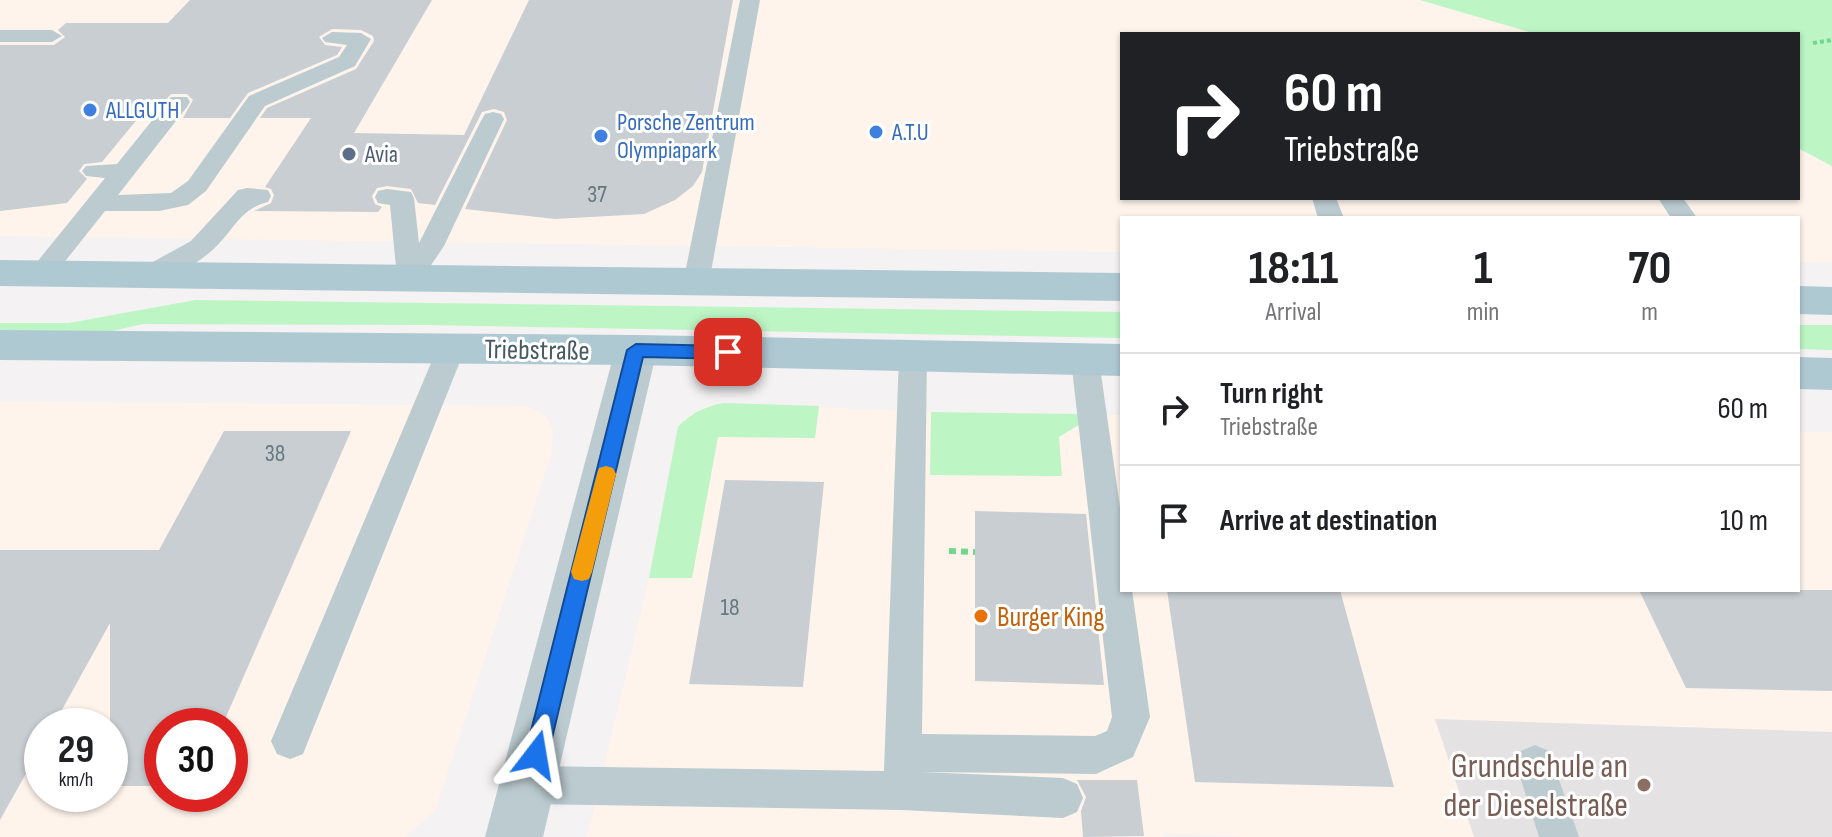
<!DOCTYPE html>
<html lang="en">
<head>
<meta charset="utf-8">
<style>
	:root { --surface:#fff; --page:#f6f6f6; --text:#202124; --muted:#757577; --line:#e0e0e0 }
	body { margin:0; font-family:"Sofia Sans Condensed",sans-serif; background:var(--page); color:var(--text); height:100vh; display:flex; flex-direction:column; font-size:30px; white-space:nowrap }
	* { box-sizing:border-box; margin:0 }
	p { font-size:26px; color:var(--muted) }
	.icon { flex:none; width:44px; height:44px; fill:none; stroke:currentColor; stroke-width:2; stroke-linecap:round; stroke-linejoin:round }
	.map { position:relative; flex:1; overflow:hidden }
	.sheet { position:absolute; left:1120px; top:216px; width:680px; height:376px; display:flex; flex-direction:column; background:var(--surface); border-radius:0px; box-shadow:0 2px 6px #0004 }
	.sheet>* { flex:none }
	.banner { position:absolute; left:1120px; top:32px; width:680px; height:168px; border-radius:0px; box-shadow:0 2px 6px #0004; background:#202124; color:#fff; overflow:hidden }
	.speed { position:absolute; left:24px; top:708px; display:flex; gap:16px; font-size:40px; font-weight:700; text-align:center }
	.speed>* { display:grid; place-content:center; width:104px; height:104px; border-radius:50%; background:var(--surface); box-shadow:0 2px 6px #0004; line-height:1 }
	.speed small { font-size:20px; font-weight:400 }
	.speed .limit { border:12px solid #d22; background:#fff; color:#111 }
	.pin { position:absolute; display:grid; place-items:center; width:68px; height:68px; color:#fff; margin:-34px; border-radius:16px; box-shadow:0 4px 12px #0006 }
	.me { position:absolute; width:88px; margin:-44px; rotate:14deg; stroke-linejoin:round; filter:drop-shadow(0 0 6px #0008) }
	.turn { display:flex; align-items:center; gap:28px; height:168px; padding:0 32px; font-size:36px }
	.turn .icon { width:104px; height:104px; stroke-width:2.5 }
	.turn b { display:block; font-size:56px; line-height:68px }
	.eta { display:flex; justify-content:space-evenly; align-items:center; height:136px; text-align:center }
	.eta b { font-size:48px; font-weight:700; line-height:56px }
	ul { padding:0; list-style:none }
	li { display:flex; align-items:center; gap:24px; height:112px; padding:0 32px; border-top:2px solid var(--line) }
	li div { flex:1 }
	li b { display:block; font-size:30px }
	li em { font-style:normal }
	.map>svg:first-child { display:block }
	.commercial { fill:#fef4ec; fill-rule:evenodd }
	.education { fill:#e5e2e4 }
	.green { fill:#bdf5c5 }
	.building { fill:#c8ced2 }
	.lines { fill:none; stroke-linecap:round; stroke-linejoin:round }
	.path-far1 { stroke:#70d88d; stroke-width:4; stroke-dasharray:4 3; stroke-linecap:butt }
	.path { stroke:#70d88d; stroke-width:6; stroke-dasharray:7 5; stroke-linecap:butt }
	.service { fill:#bbcbd0; fill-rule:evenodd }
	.minor { fill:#bbcbd0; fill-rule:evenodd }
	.primary { fill:#afc9d3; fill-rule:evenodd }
	.route { fill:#1a73e8; stroke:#114b97; stroke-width:2 }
	.slow { fill:#f59e0b }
	.shop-dot { fill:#3f7fe0; stroke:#fff; stroke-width:3 }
	.service-dot { fill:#5c6f8a; stroke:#fff; stroke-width:3 }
	.food-dot { fill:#e8710a; stroke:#fff; stroke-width:3 }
	.education-dot { fill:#8d6e63; stroke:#fff; stroke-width:3 }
	.labels { text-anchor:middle; stroke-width:6; stroke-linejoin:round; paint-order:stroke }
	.far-shop-label { font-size:24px; fill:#366cbe; stroke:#fff; text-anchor:start }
	.far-service-label { font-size:24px; fill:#4e5e75; stroke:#fff; text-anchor:start }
	.number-label { font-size:24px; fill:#67787e }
	.street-label { font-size:28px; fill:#475b62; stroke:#fff }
	.food-label { font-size:28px; fill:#c56008; stroke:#fff; text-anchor:start }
	.near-education-label { font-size:34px; fill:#785e54; stroke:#fff; text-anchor:end }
</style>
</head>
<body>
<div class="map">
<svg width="1832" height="837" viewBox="0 0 1832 837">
	<rect width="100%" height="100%" fill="#f4f2f2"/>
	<path class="commercial" d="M0,0H1420L1536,34H1122V198H1798V148L1832,166V263L1798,262V218H1122V252L0,236Z
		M0,401L528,406L547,417L553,432L552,452L435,811L405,837H0ZM42,726H110V794H42ZM162,726H230V794H162Z
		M723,403L932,412L1122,415V590H1798V432H1832V732L1435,719L1474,837H1252L1163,833V837H587L649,578L678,427L689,416L707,406Z"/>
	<path class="education" d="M1435,719L1832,732V837H1474Z"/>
	<path class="green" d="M1420,0H1832V166L1798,148V34H1536Z
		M195,300L1122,312V338L427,325L143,324L85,337L0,339V323H69Z
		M1798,325H1832V350L1798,349Z
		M723,403L819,406L815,438L718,437L692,578H649L678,427C691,413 704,407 723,403Z
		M931,412L1081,414L1082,423L1059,437L1062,476L930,475Z"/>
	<path class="building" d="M190,0H432L354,133L464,135L529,0H733L702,172L693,186L675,200L644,214L555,219L465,209L507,120L504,112L494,109L482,112L435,205L418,203L411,189L387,186L377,188L372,196L375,204L382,207L378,212L254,211L271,203L274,195L271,189L265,187L311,118H260L267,108L356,69L374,41L373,36L361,30L332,29L319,37L325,45L342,47L337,55L248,93L230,118H183L193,100L187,94H171L151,117H139L102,162L84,164L79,171L87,179L67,203L0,211V45H54L65,37L58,30L66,23H168Z
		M224,431H351L222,726H162V786H110V623L53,726H42V745L0,820V550H159Z
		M725,480L824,482L803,687L689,684Z
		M975,511L1086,514L1104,685L975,681Z
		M1167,590H1340L1394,787L1195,782Z
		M1639,590H1832V691L1686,688Z
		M1077,780H1137L1144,836L1083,837L1081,811L1086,797Z"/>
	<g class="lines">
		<path class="path-far1" d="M1813,43L1832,40"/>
		<path class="path" d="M949,551L975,552"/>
		<path class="service" d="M740,0H760L709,283L705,290L696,292L687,290L683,283Z
			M0,30H52L62,36L52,42H0Z
			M332,32L361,33L371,39L355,66L265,106L206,191L188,205L159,211H105L51,279L42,282L33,279L29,273L33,267L105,178L86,176L82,171L86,166L117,164L171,97H187L190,102L187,107L118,195L171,193L188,181L249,96L339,57L347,45L325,42L322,38Z
			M493,112L501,114L504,119L444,246L419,283L410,286L401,283L397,277L390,205L378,203L375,197L378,191L387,189L411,192L414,198L419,243L482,119L485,114Z
			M247,188L268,190L271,196L268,202C238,209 232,235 209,253C193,266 161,286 142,280L138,274L142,268L191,241L238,190Z
			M1312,198H1336L1344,218H1318Z
			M1658,198H1683L1697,218H1671Z
			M451,339L461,342L465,349L303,754L290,759L277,754L271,741L437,349L441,342Z
			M913,345L923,349L927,356L922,734L1095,736L1107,731L1112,717L1071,360L1075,353L1085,349L1095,353L1099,360L1122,521V590H1132L1150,717L1133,757L1096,774L920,772L1063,778L1077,784L1083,798L1077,812L1063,818L902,810L529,804L515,799L510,785L515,771L529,766L884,771L899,356L903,349Z
			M1535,745L1549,751L1579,837H1539L1516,764L1521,751Z"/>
		<path class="minor" d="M636,335L651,339L657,350L543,837H485L615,350L621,339Z"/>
		<path class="primary" d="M0,260L1122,273V301L0,286Z
			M1798,286L1832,287V315L1798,314Z
			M0,330L636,335L1122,344V376L636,365L0,360Z
			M1798,357L1832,358V390L1798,389Z"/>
	</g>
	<path class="route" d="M636,344L728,346L737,352L728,359L643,357L548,755L545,763L536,766L528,763L525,755L627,350Z"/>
	<path class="slow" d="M606,466L613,468L616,474L592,572L589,579L582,581L574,579L571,572L597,474L599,468Z"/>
	<g class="shop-dot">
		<circle cx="90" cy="110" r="8"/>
		<circle cx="876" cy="132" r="8"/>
		<circle cx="601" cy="136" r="8"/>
	</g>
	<circle class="service-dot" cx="349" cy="154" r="8"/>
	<circle class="food-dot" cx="981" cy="616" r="8"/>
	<circle class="education-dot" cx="1644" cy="785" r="8"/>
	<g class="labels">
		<g class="far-shop-label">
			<text x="106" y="118">ALLGUTH</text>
			<text x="617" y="130">Porsche Zentrum<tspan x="617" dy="28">Olympiapark</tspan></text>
			<text x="892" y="140">A.T.U</text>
		</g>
		<g class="far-service-label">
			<text x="365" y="162">Avia</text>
		</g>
		<g class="number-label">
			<text x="597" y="202">37</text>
			<text x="275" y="461">38</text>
			<text x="730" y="615">18</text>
		</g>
		<g class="street-label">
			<text transform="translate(537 349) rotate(1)" y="10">Triebstraße</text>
		</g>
		<g class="food-label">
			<text x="997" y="626">Burger King</text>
		</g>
		<g class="near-education-label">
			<text x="1628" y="777">Grundschule an<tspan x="1628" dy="39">der Dieselstraße</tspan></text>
		</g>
	</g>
</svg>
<div class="speed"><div>29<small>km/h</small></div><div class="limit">30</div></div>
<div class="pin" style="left:728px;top:352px;background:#d93025"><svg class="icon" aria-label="arrive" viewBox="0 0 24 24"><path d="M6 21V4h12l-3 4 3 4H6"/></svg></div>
<svg class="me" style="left:536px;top:755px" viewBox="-20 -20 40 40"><path d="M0-17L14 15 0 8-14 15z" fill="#1a73e8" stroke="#fff" stroke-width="4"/></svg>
<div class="banner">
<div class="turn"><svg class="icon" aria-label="right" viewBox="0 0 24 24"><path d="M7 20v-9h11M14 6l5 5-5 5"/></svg><div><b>60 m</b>Triebstraße</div></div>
</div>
<section class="sheet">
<div class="eta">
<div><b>18:11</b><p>Arrival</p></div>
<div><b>1</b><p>min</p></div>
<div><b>70</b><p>m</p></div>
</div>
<ul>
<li><svg class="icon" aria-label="right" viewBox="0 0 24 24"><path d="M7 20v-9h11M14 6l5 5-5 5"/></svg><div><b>Turn right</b><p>Triebstraße</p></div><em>60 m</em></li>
<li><svg class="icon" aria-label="arrive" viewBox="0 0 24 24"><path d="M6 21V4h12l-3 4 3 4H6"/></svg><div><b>Arrive at destination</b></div><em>10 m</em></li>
</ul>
</section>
</div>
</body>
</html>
